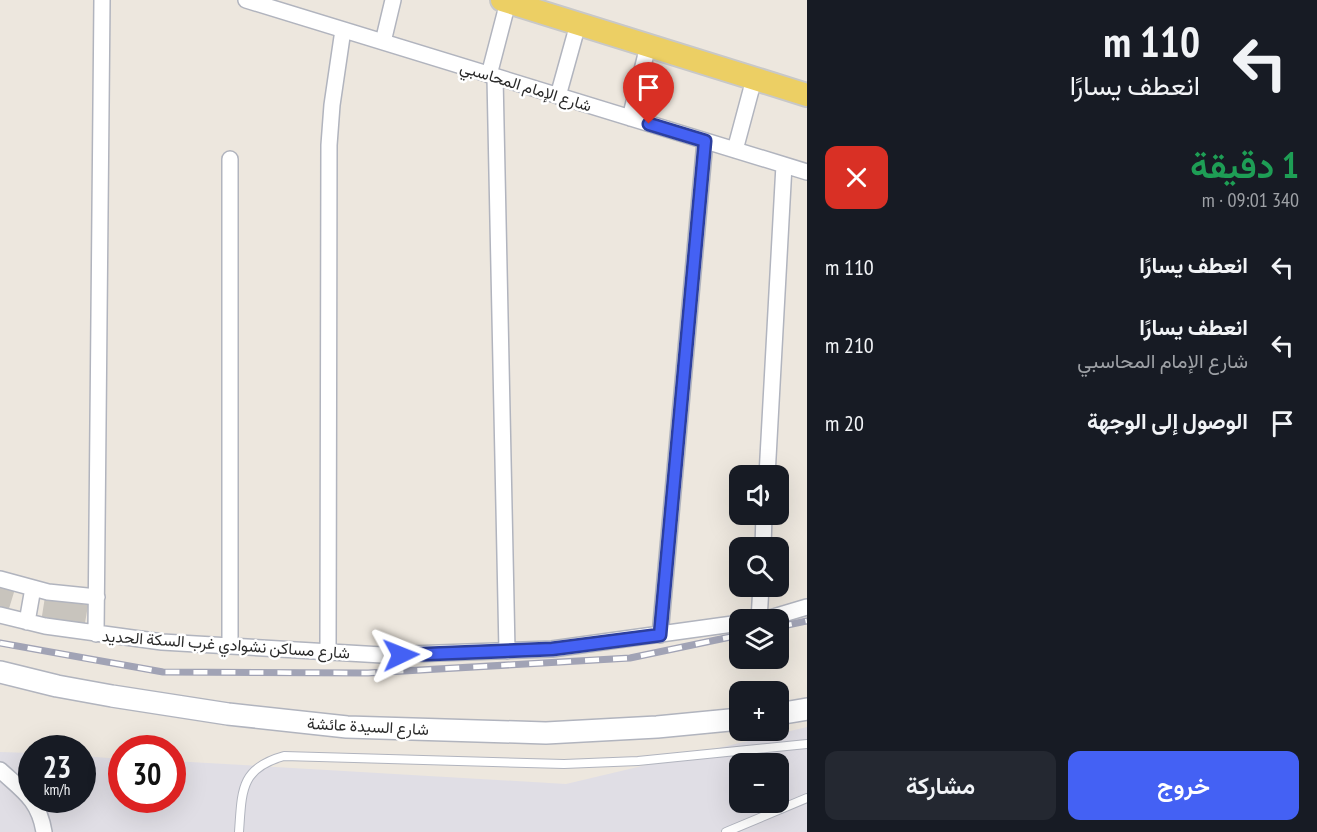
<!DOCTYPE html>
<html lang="ar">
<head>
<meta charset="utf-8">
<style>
	:root { --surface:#171b24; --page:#242831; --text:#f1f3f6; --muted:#9ea1a6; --accent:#4461f4 }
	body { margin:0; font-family:"PT Sans Narrow",Vazirmatn,sans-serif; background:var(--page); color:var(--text); direction:rtl; height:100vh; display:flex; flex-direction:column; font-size:22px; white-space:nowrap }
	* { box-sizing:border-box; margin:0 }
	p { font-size:20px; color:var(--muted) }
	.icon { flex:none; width:33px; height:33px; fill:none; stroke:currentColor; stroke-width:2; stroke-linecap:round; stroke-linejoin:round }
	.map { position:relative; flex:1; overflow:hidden; direction:ltr }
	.details { display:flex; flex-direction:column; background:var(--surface); width:510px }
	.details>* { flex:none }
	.banner { background:#171b24; color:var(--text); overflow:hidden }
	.tools { position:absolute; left:729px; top:465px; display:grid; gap:12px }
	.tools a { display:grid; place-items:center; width:60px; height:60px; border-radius:12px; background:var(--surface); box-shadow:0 6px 24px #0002; font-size:30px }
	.speed { position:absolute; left:18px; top:735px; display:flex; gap:12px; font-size:30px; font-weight:700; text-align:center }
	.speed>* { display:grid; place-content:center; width:78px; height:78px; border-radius:50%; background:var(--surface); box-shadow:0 6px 24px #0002; line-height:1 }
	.speed small { font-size:15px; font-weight:400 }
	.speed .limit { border:9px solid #d22; background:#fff; color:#111 }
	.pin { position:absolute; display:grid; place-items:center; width:51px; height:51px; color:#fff; margin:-62px -26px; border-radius:50% 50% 50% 0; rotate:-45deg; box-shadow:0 0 6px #0007 }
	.pin .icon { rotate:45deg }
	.me { position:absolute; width:66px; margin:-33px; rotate:88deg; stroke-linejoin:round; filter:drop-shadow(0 0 4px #0008) }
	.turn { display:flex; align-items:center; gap:21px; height:126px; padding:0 18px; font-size:27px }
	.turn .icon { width:78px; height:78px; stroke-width:2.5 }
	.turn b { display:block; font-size:42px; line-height:51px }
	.round { display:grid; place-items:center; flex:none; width:63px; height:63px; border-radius:12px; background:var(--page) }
	.overview { display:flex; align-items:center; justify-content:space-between; height:102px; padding:0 18px }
	h1 { font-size:36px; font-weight:600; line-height:45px; color:#1e9e55 }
	.primary-button { display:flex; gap:12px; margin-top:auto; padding:12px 18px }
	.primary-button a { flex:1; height:69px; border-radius:12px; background:var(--accent); color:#fff; font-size:24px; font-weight:600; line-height:69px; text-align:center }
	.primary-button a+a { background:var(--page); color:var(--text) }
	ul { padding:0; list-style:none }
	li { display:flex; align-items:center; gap:18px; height:78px; padding:0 18px }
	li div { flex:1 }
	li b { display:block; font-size:22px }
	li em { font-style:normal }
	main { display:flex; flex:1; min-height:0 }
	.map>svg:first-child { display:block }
	.industrial { fill:#e0dee5; fill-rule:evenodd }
	.building { fill:#c8c4bd }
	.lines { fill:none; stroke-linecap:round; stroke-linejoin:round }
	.lane-casing { stroke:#b1b4be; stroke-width:10 }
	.street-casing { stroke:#b1b4be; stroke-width:18 }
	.secondary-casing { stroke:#b1b4be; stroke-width:24 }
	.primary-casing { stroke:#c8c8c8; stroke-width:26 }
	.lane { stroke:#fff; stroke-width:8 }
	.street { stroke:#fff; stroke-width:15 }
	.secondary { stroke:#fff; stroke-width:21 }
	.primary { stroke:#eccf64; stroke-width:22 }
	.rail-casing { stroke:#a1a3b5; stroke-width:7 }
	.rail { stroke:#fff; stroke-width:4.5; stroke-dasharray:14; stroke-linecap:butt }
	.route-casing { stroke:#2c3f9f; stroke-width:15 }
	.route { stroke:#4461f4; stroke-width:10 }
	.labels { text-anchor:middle; stroke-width:5; stroke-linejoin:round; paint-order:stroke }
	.street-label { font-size:16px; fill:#2b2b2b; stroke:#fff }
</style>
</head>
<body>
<main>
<section class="details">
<div class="banner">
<div class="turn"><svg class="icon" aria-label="left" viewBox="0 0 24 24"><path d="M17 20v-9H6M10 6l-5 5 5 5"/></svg><div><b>110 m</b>انعطف يسارًا</div></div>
</div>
<div class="overview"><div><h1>1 دقيقة</h1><p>340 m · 09:01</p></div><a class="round" style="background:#d93025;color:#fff"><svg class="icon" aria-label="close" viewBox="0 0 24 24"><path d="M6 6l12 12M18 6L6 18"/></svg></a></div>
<ul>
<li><svg class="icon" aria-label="left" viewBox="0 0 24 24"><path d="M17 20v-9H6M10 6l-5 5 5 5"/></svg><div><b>انعطف يسارًا</b></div><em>110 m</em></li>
<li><svg class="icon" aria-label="left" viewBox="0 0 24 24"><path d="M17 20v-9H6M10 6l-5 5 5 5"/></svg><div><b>انعطف يسارًا</b><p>شارع الإمام المحاسبي</p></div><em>210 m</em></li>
<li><svg class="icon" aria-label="arrive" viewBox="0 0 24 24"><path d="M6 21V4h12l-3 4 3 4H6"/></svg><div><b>الوصول إلى الوجهة</b></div><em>20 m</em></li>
</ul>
<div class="primary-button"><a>خروج</a><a>مشاركة</a></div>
</section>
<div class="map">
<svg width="807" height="832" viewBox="0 0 807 832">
	<rect width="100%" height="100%" fill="#ede7de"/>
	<path class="industrial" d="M807,727V832H0V752L31,753L32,800H82L83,756L121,759L122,800H172L173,761L566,784ZM740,764H778V802H740Z"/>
	<path class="building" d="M0,584L15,589L7,615L0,613Z
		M45,597L88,605L84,629L41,622Z"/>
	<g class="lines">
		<g class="lane-casing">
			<path id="lane" d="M239,832C242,791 240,768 284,756L564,764L638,761L807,744
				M726,832L807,798"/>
		</g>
		<g class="street-casing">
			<path id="street" d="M246,0L807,172
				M383,42L393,0
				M489,75L508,2
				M495,77L507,651
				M558,96L578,24
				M630,118L648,46
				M735,150L754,79
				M767,476L784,165
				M763,548L764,514
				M0,579L48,592L97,597
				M0,615L45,626L162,642L382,655L552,649L740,623
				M759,620L761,586
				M763,620L807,607
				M27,622L33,588
				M96,634L102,0
				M660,635L705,141
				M230,646V159
				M328,653L329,145L332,105L343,30
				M0,770C23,791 39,800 44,832"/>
		</g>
		<g class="secondary-casing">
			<path id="secondary" d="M0,672L57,686L112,696L228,714L347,727L546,733L657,727L740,719
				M778,714L807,709"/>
		</g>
		<g class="primary-casing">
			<path id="primary" d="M502,0L807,95"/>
		</g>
		<use href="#lane" class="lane"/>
		<use href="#street" class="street"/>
		<use href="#secondary" class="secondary"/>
		<use href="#primary" class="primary"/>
		<g class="rail-casing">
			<path id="rail" d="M778,627L807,621
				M0,643L163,672L368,673L630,658L740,635"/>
		</g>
		<use href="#rail" class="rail"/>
	</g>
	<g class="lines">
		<g class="route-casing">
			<path id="route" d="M401,655L552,649L660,635L705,141L649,124"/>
		</g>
		<use href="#route" class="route"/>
	</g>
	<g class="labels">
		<g class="street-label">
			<text transform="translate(526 86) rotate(17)" y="6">شارع الإمام المحاسبي</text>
			<text transform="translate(226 644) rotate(4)" y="6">شارع مساكن نشوادي غرب السكة الحديد</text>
			<text transform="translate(368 726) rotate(3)" y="6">شارع السيدة عائشة</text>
		</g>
	</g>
</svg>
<div class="tools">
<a><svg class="icon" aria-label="sound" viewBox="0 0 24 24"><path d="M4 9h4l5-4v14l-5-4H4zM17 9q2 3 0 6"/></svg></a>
<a><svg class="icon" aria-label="search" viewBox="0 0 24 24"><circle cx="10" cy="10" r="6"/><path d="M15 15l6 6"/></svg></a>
<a><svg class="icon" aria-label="layers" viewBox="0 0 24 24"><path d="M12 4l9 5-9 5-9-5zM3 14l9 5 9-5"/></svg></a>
<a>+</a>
<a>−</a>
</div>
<div class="speed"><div>23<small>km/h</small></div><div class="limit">30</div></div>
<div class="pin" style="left:649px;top:124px;background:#d93025"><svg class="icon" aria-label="arrive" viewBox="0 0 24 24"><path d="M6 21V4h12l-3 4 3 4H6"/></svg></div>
<svg class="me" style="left:401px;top:655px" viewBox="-20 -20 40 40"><path d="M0-17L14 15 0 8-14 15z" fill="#4461f4" stroke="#fff" stroke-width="4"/></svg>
</div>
</main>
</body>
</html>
